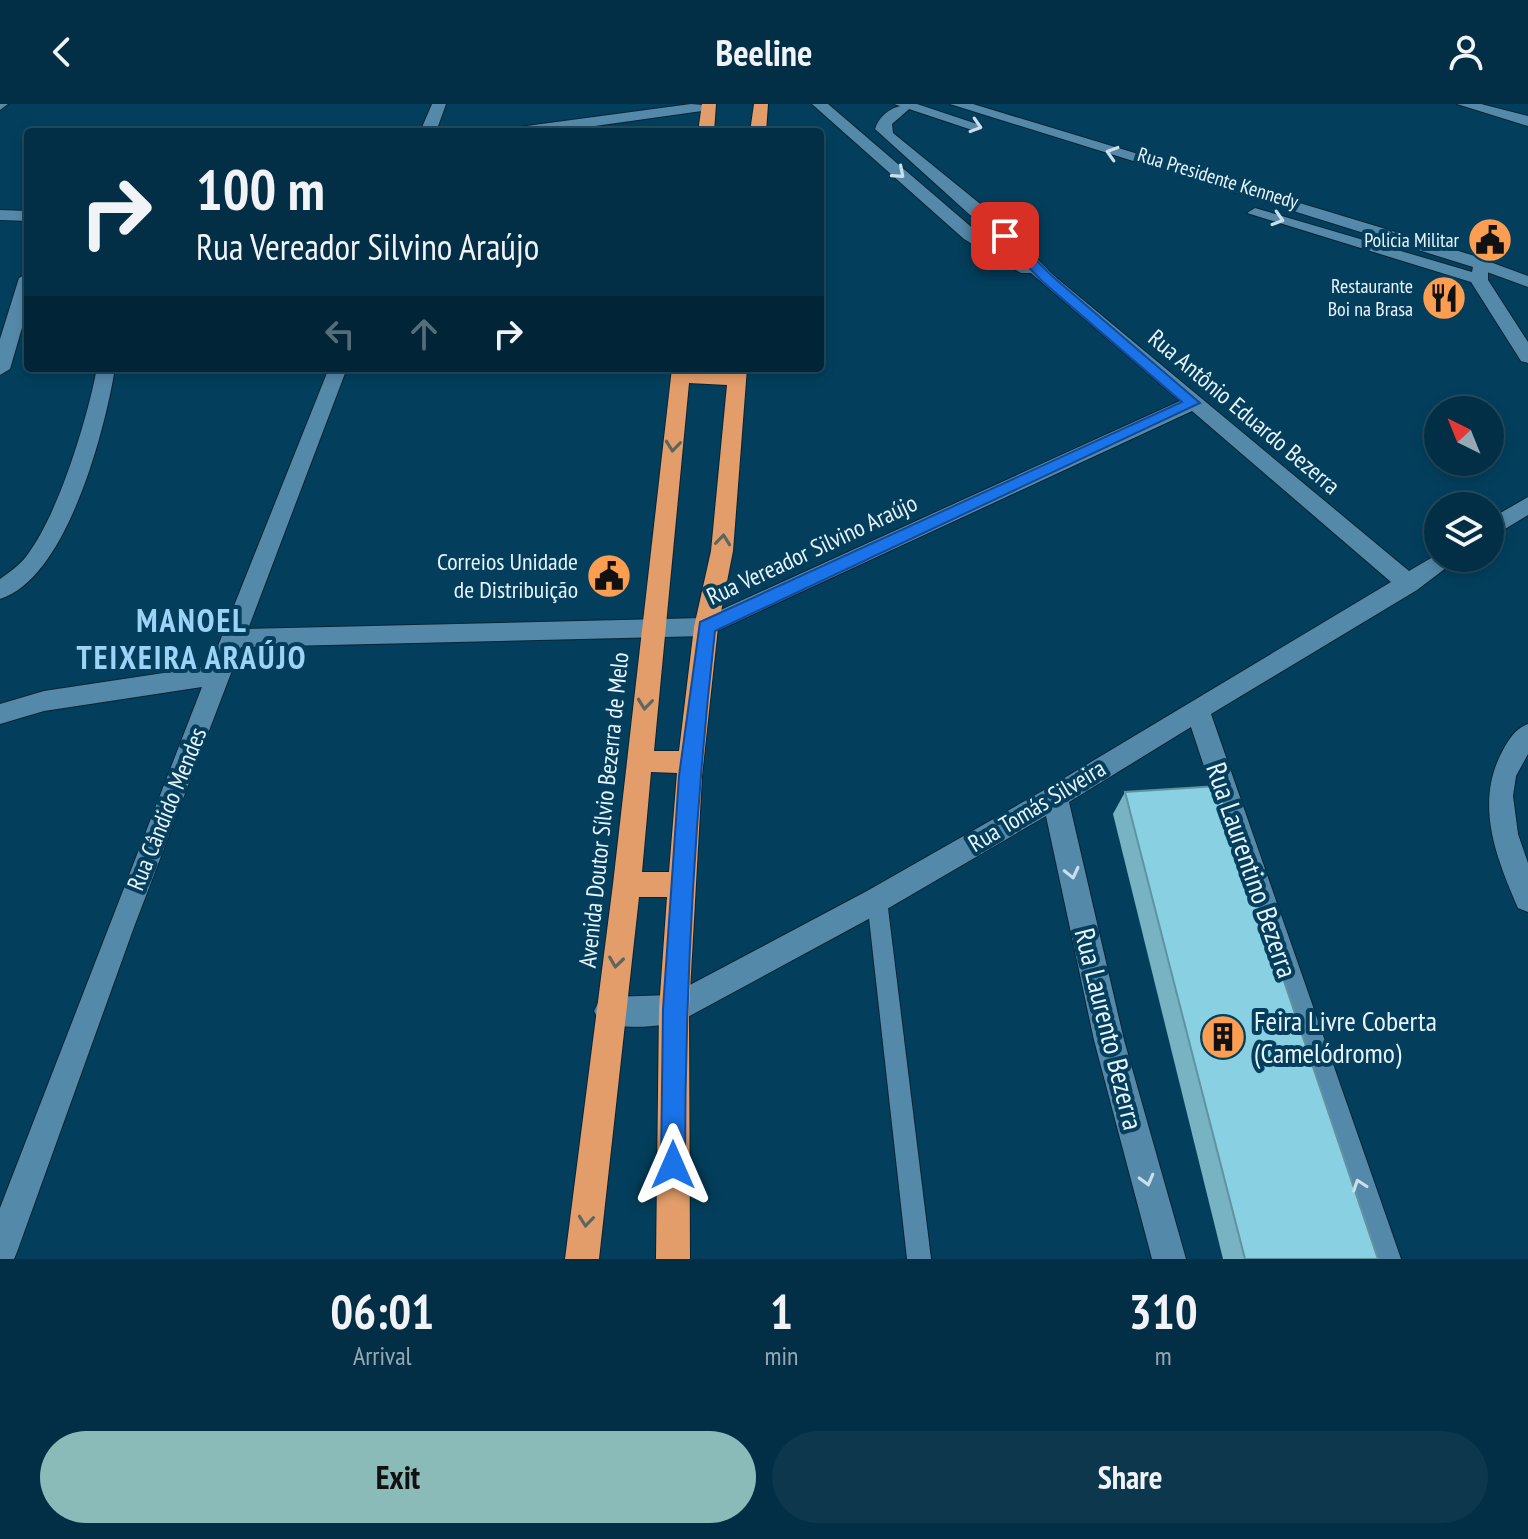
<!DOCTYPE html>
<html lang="en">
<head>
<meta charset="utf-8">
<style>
	:root { --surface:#022f45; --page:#0c374c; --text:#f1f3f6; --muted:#96a9b3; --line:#234a5e; --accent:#8bbbb9 }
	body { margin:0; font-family:"PT Sans Narrow",sans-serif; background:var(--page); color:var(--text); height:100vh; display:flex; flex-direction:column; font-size:30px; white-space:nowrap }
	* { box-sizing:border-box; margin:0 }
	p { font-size:26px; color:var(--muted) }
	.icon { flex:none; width:44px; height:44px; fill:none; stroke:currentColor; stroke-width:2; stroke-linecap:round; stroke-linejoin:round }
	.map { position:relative; height:1155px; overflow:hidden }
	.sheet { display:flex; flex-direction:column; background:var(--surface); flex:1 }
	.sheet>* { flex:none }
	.hud { position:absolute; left:24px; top:24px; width:800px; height:244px; border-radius:8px; box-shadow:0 4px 12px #0003,0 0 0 2px var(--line); background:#022f45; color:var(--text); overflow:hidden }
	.needle { width:52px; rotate:317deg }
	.fabs { position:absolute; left:1424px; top:292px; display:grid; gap:16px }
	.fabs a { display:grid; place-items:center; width:80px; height:80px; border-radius:50%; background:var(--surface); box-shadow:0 4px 12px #0003,0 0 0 2px var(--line); font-size:40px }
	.pin { position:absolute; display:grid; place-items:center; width:68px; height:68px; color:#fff; margin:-34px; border-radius:16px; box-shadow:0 4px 12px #0006 }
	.me { position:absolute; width:88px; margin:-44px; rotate:0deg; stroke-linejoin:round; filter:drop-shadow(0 0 6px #0008) }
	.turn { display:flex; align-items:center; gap:28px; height:168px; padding:0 40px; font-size:36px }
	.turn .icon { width:104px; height:104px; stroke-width:2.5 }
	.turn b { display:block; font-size:56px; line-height:68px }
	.lanes { display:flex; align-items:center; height:76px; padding:0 40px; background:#0003; justify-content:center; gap:40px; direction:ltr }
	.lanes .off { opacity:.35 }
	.eta { display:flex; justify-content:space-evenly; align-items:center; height:136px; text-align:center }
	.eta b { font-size:48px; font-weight:700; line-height:56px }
	.action { display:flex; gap:16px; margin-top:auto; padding:16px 40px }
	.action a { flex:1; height:92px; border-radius:48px; background:var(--accent); color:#111; font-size:32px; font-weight:700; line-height:92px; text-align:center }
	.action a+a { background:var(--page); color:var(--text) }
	header { display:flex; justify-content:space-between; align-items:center; height:104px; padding:0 40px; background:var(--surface); font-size:36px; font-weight:700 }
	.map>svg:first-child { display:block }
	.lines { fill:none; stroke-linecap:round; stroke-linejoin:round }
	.lane-casing { stroke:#082434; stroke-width:2 }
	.street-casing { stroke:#082434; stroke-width:2 }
	.secondary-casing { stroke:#082434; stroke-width:2 }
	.highway-casing { stroke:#082434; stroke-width:2 }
	.lane { fill:#5589aa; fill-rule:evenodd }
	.street { fill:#5589aa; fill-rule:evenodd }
	.secondary { fill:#5589aa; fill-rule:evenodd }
	.highway { fill:#e29d6a; fill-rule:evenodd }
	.wall { fill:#77b3c3 }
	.building { fill:#8ad0e3; stroke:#61929f; stroke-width:2 }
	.oneway { stroke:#cbdeeb }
	.oneway2 { stroke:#5c6562 }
	.route { fill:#1a73e8; stroke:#114b97; stroke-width:2 }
	.labels { text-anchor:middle; stroke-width:8; stroke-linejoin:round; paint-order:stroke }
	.far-street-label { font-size:20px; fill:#e9f3fb; stroke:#033f5c }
	.far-poi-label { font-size:20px; fill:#e9f3fb; stroke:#033f5c; text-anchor:end }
	.street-label { font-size:24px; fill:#e9f3fb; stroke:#033f5c }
	.poi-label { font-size:24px; fill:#e9f3fb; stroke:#033f5c; text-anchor:end }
	.near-street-label { font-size:28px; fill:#e9f3fb; stroke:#033f5c }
	.near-poi-label { font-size:28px; fill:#e9f3fb; stroke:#033f5c; text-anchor:start }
	.district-label { font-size:32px; font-weight:bold; letter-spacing:2px; fill:#9dd3f6; stroke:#033f5c }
</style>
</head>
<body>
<header><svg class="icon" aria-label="back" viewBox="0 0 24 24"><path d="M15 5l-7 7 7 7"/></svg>Beeline<svg class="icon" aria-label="person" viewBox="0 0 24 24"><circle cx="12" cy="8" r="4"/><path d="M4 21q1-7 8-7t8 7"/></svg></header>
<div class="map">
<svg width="1528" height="1155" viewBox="0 0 1528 1155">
	<rect width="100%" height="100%" fill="#033f5c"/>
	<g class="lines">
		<g class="lane-casing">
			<path id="lane" d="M877,786L884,789L887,796L931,1155H907L867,796L870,789Z"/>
		</g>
		<g class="street-casing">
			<path id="street" d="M0,0H8L0,6Z
				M432,0H446L436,28H420Z
				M691,0L716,2L709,6L552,28H511L519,23Z
				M812,0H828L976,127L1011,148L875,25C881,7 898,0 915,0L892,20L893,29L995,112L1053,171L1409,467L1438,450V454H1459L1417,486L1211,610L1401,1155H1367L1191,623L1069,698L1124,936L1186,1155H1152L1094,936L1046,712L887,805L684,915C663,924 620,926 599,917L594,907L599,897L609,893L671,891L867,787L1046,685L1391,478L1192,307L706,532L241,543L134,823L17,1148L14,1155H0V1104L202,583L44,607L0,620V600L44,587L210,562L329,264H347L248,525L703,514L1180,297L1031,169H1021L964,135Z
				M1457,0H1481L1528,12V22Z
				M0,106L28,107V117L0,116Z
				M1482,155L1528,172V183L1476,164V156Z
				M28,169V203L10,265L0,271V235L19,174Z
				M97,264H115C105,326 67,474 0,495V475C10,468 21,460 28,450C59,408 87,316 97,264Z
				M1528,393V411L1490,434V415Z
				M1528,620V650L1516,672L1513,692L1518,730L1528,759V808L1518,804C1496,753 1474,699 1503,646C1509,635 1516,624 1528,620Z"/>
		</g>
		<g class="secondary-casing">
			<path id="secondary" d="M894,0H917L983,22L975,27Z
				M950,0H973L1488,156V176L1528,238V259L1521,257L1471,178L1247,109L1255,104L1472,168L1473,163Z"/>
		</g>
		<g class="highway-casing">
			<path id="highway" d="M702,0H716L714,28H698Z
				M754,0H768L766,28H750Z
				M672,264L728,268L729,264H747L733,447L718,523L702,672L689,905L690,1155H656L659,905L667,793H639L599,1155H565L613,780ZM689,279L727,281L711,447L694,523L679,647H654ZM651,668L677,669L669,768H642Z"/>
		</g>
		<use href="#lane" class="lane"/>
		<use href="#street" class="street"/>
		<use href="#secondary" class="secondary"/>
		<use href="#highway" class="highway"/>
	</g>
	<path class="wall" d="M1125,688L1378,1155H1223L1113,710Z"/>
	<path class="building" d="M1218,682L1378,1155H1245L1125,688Z"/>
	<defs><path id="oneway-chevron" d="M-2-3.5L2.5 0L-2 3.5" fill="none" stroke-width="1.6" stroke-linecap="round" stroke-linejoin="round" transform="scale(2)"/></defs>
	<g class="oneway">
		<use href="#oneway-chevron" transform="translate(976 22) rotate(17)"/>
		<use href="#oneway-chevron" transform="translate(1112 49) rotate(-163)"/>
		<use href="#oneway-chevron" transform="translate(899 69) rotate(41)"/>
		<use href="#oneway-chevron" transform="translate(1278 115) rotate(17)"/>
		<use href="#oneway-chevron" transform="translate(1072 769) rotate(77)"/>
		<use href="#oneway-chevron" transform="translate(1147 1076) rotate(75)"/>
		<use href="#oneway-chevron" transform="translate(1359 1081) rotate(-109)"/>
	</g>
	<g class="oneway2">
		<use href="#oneway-chevron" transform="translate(673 342) rotate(96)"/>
		<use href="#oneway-chevron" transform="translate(723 436) rotate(-84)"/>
		<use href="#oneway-chevron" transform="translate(645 600) rotate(96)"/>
		<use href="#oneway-chevron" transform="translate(616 858) rotate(98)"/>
		<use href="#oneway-chevron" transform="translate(586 1117) rotate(96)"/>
	</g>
	<path class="route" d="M1000,129H1009L1052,172L1200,299L715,527C695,705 685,882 685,1061L682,1070L673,1073L665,1070L661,1061L663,905L679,672L700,518L1182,298L1043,178L1000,134Z"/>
	<defs>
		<g id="civic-disc" transform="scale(2.3)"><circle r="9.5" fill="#fc9e52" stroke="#033f5c"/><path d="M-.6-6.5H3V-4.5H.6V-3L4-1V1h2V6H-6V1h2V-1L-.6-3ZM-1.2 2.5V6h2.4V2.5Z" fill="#111"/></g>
		<g id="restaurant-disc" transform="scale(2.3)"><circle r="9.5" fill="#fc9e52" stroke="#033f5c"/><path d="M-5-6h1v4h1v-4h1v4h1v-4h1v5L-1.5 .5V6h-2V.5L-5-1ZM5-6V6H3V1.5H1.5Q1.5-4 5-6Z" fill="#111"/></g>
		<g id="building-disc" transform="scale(2.3)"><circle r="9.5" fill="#fc9e52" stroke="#033f5c"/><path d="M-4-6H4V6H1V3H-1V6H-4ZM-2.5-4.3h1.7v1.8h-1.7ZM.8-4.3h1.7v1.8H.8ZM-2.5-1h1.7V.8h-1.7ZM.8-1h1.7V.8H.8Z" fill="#111"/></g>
	</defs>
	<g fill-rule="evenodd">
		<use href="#civic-disc" x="1490" y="136"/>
		<use href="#restaurant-disc" x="1444" y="194"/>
		<use href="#civic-disc" x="609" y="472"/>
		<use href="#building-disc" x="1223" y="933"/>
	</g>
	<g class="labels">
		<g class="far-street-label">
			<text transform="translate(1218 74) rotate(17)" y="7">Rua Presidente Kennedy</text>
		</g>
		<g class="far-poi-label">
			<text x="1459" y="143">Policia Militar</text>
			<text x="1413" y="189">Restaurante<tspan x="1413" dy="23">Boi na Brasa</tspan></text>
		</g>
		<g class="street-label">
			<text transform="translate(1244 308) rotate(40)" y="8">Rua Antônio Eduardo Bezerra</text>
			<text transform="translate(812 446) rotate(-25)" y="8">Rua Vereador Silvino Araújo</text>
			<text transform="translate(1037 702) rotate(-31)" y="8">Rua Tomás Silveira</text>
			<text transform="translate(167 705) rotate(-68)" y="8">Rua Cândido Mendes</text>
			<text transform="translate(604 706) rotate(-84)" y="8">Avenida Doutor Sílvio Bezerra de Melo</text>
		</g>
		<g class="poi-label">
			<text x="578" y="466">Correios Unidade<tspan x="578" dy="28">de Distribuição</tspan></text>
		</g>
		<g class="near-street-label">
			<text transform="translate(1252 766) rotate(71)" y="10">Rua Laurentino Bezerra</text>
			<text transform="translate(1109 925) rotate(76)" y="10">Rua Laurento Bezerra</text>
		</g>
		<g class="near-poi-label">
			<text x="1254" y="927">Feira Livre Coberta<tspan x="1254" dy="32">(Camelódromo)</tspan></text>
		</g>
		<g class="district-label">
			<text x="192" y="528">MANOEL<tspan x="192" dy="37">TEIXEIRA ARAÚJO</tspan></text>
		</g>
	</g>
</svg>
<div class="fabs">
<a><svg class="needle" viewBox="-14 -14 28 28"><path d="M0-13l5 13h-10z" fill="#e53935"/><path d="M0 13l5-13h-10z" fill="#96a9b3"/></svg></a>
<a><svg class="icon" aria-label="layers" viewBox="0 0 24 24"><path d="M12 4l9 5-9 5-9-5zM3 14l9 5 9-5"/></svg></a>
</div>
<div class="pin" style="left:1005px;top:132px;background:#d93025"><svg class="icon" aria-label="arrive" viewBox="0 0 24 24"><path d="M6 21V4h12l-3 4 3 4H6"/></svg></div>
<svg class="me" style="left:673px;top:1061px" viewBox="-20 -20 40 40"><path d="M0-17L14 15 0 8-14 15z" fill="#1a73e8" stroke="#fff" stroke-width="4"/></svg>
<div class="hud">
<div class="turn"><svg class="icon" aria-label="right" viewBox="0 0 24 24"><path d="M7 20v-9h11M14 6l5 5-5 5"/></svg><div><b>100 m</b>Rua Vereador Silvino Araújo</div></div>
<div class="lanes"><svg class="icon off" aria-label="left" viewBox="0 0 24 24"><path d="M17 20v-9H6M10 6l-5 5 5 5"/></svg><svg class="icon off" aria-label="ahead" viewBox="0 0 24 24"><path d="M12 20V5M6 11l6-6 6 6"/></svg><svg class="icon" aria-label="right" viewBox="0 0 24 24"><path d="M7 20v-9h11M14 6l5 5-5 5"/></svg></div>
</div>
</div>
<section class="sheet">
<div class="eta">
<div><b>06:01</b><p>Arrival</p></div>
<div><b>1</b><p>min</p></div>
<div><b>310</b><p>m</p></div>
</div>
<div class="action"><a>Exit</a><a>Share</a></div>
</section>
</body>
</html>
